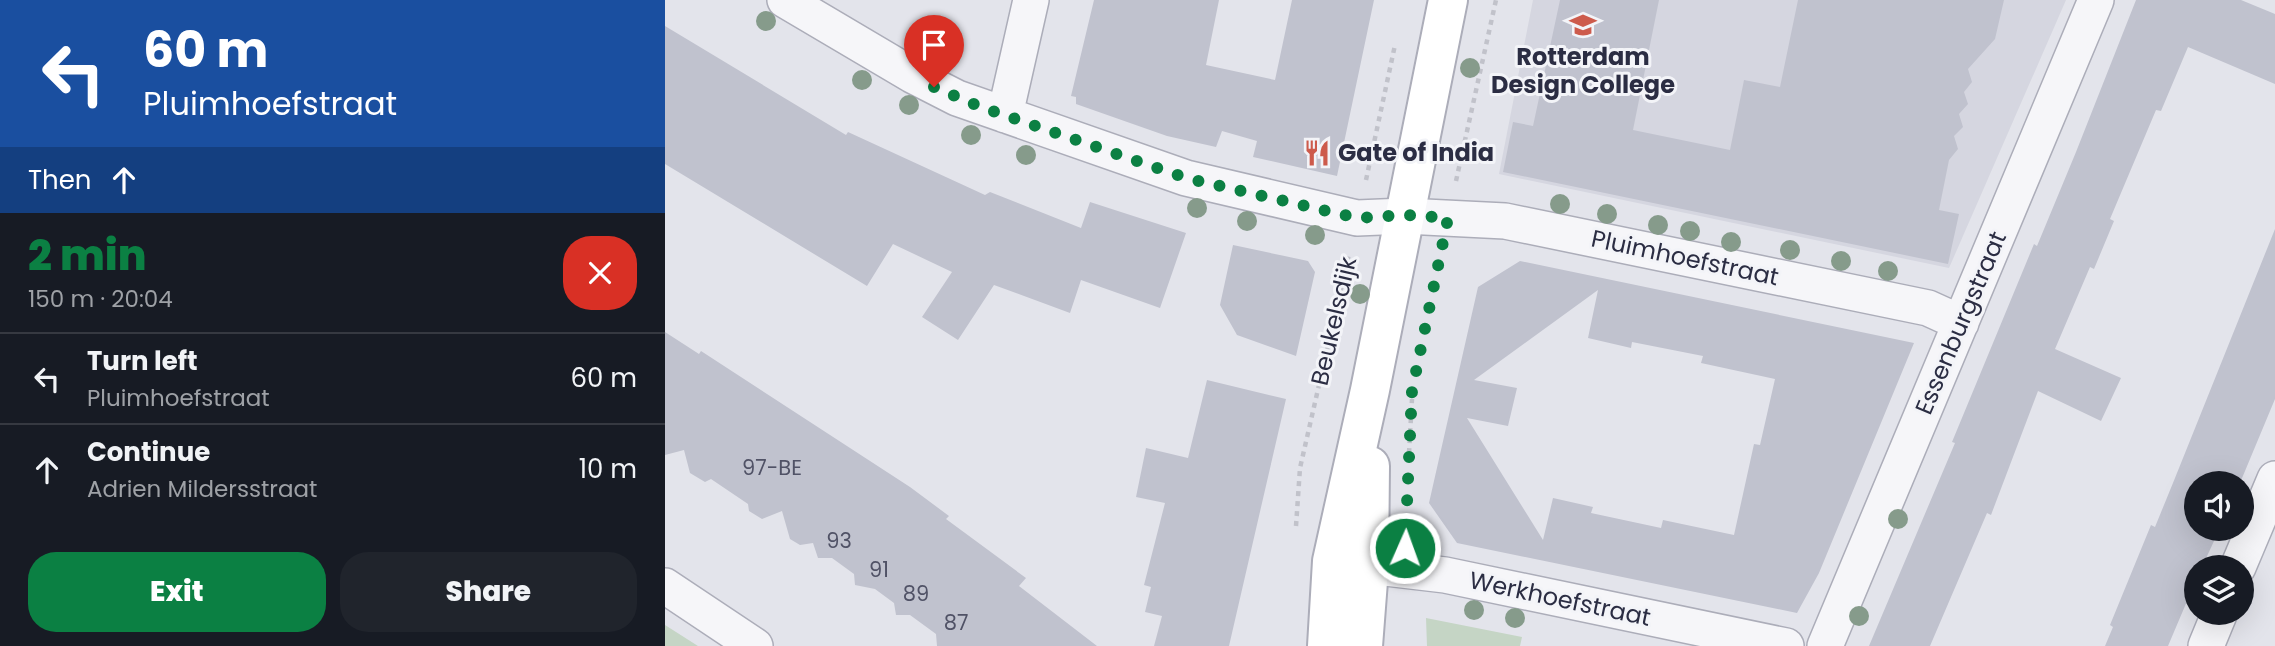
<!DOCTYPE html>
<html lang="en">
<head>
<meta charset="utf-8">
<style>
	:root { --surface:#171b24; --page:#20242c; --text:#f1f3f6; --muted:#9ea1a6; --line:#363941; --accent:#0b8043 }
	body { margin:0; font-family:Poppins,sans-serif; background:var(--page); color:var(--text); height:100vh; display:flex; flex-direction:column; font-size:26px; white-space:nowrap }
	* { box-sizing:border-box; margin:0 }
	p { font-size:23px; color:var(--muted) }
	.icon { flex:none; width:38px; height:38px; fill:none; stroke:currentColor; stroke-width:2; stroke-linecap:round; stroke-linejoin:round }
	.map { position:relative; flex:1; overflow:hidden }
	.sheet { display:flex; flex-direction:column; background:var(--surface); width:665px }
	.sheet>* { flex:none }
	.top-card { background:#1a4fa0; color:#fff; overflow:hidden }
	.fabs { position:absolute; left:1519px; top:471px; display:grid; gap:14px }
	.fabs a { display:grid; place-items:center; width:70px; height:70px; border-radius:50%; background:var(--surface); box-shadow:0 7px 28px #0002; font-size:35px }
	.pin { position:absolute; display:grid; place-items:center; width:60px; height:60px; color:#fff; margin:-72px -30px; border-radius:50% 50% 50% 0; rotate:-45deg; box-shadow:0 0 7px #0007 }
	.pin .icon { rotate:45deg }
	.me { position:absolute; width:77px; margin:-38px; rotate:2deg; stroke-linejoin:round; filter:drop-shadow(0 0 5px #0008) }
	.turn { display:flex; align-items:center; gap:24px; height:147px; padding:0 28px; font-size:32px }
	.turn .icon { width:91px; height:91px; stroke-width:2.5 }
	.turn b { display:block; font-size:49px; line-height:60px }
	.then { display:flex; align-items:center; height:66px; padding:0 28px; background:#0003; gap:14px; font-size:26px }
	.round { display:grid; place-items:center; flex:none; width:74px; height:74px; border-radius:28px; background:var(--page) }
	.overview { display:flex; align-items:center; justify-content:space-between; height:119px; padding:0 28px }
	h1 { font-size:42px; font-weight:800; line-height:52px; color:var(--accent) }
	.button { display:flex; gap:14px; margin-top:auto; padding:14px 28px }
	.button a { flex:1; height:80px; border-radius:28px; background:var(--accent); color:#fff; font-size:28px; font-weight:800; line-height:80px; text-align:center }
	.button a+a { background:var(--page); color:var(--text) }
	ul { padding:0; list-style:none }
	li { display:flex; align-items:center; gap:21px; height:91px; padding:0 28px; border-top:2px solid var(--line) }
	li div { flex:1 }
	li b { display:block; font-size:26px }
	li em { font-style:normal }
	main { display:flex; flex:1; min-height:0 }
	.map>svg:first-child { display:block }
	.built { fill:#d5d6e0 }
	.green { fill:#c5d5c5 }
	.building { fill:#c0c2ce; fill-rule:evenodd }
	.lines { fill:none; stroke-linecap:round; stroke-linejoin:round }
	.street-casing { stroke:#acadb9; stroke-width:38 }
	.secondary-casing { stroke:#acadb9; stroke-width:42 }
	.path { stroke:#c1c2ca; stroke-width:4.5; stroke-dasharray:5 5; stroke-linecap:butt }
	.street { stroke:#f6f6f9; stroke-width:35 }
	.secondary { stroke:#fff; stroke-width:38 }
	.tree { fill:#869b8b }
	.route { stroke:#0b8043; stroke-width:12; stroke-dasharray:0 21.6 }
	.labels { text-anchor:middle; stroke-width:6; stroke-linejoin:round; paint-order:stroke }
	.number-label { font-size:21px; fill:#505266 }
	.poi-label { font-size:24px; font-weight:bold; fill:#2b2d43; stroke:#f3f4f8 }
	.street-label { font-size:24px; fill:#2b2d43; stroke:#f3f4f8 }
</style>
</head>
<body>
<main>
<section class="sheet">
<div class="top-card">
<div class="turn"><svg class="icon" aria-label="left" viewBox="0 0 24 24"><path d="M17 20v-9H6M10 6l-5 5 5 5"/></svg><div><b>60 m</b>Pluimhoefstraat</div></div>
<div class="then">Then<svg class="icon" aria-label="ahead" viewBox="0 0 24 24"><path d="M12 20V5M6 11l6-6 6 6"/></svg></div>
</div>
<div class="overview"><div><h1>2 min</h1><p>150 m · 20:04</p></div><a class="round" style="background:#d93025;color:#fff"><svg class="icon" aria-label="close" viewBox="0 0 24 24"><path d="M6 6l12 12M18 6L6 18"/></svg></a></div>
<ul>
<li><svg class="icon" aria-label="left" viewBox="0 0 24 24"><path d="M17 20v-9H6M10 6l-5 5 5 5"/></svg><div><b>Turn left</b><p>Pluimhoefstraat</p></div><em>60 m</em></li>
<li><svg class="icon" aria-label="ahead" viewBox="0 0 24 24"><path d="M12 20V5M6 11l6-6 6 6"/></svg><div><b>Continue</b><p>Adrien Mildersstraat</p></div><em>10 m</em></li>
</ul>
<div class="button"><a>Exit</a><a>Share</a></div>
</section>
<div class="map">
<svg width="1610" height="646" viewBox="0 0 1610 646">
	<rect width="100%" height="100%" fill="#e3e4eb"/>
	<path class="built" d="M868,0H1401L1284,268L834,174Z"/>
	<path class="green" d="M761,618L857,637L855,646H762Z
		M0,625L33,646H0Z"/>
	<path class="building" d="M429,0H554L541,65L610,80L627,0H709L672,176L588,157L592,141L557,131L551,147L502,136L411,104V97L406,96Z
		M895,0H994L968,130L1065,150L1079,80L1115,87L1133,0H1339L1330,39L1303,69L1307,82L1299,92L1303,104L1294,114L1298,127L1289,136L1293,149L1284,160L1274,210L1294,214L1283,264L838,172L848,122L868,126Z
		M1471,0H1576L1610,14V84L1523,47L1496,111L1491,110L1445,219L1449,221L1429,269L1425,267L1390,349L1456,378L1436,421L1373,391L1326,515L1322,513L1265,646H1204L1290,443L1287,442L1369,244L1372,246L1411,152Z
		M0,26L181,135L183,132L320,195L325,192L416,228L425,202L521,233L495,308L416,280L405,313L329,285L293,340L257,317L287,272L228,244L202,286L0,164Z
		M1610,229V399L1575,483H1531V528H1555L1537,567H1531V580L1503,646H1440L1448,627L1445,625L1486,525L1490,527L1510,478Z
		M568,245L643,261L650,272L631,356L572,335L555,305Z
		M855,261L1249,343L1154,573L1132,613L792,543L764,503L776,450L813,287ZM933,290L923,338L966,348L967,342L1038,356L1036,363L1110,379L1095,445L1089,444L1069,535L998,520L996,528L926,513L928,507L888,498L878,540L802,418L843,426L852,388L809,380Z
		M0,332L34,354L36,351L245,487L284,516L281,519L361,578L354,586L432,646H272L271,634L245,615H231L229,603L210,589L190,585L189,574L167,558H153L148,543L135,545L125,539L117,511L97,519L84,511L83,504L46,479L40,482L25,473L19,450L0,455Z
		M542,380L621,399L564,646H489L497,616L480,612L486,587L479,585L500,503L471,497L481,448L523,458Z"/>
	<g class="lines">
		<g class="street-casing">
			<path id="street" d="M120,0L247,75L292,98L521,178L692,218L740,216L840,221L1263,308L1296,323
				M340,115L366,0
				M678,563L780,575L1121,646
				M1573,567L1610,479
				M0,586L90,646
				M1160,646L1431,0
				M1541,646L1555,612"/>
		</g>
		<g class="secondary-casing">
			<path id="secondary" d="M662,646L667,561L705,390L783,0
				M698,646L704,568L705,466"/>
		</g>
		<path class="path" d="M701,180L730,45
			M791,181L831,0
			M744,453L747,399
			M631,526L635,468L684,254"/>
		<use href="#street" class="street"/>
		<use href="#secondary" class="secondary"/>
	</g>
	<g class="tree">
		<circle cx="101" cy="21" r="10"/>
		<circle cx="805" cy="68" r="10"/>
		<circle cx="197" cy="80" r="10"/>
		<circle cx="244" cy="105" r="10"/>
		<circle cx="306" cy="135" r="10"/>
		<circle cx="361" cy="155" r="10"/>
		<circle cx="895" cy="204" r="10"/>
		<circle cx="532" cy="208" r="10"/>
		<circle cx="942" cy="214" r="10"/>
		<circle cx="582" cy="221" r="10"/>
		<circle cx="993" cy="225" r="10"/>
		<circle cx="1025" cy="231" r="10"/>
		<circle cx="650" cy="235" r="10"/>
		<circle cx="1066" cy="242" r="10"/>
		<circle cx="1125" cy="250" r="10"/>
		<circle cx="1176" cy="261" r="10"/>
		<circle cx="1223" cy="271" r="10"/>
		<circle cx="695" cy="294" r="10"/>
		<circle cx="1233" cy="519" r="10"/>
		<circle cx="809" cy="610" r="10"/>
		<circle cx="1194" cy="616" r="10"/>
		<circle cx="850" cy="618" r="10"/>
	</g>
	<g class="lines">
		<path class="route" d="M269,87L316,107L521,178L692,218L740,215L783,218L747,391L740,548"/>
	</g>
	<defs>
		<g id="school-bare" transform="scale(2.1)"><path d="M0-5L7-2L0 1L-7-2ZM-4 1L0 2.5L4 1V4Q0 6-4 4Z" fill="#cd5b4c" stroke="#f3f4f8" stroke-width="2.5" paint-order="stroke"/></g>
		<g id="restaurant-bare" transform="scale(2.1)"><path d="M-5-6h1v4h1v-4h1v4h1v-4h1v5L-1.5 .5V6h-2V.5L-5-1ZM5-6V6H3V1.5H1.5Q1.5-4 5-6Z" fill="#cd5b4c" stroke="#f3f4f8" stroke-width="2.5" paint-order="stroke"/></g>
	</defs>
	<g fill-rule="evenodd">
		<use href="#school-bare" x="918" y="25"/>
		<use href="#restaurant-bare" x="652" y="153"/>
	</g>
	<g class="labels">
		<g class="number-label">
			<text x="107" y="475">97-BE</text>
			<text x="174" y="548">93</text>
			<text x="214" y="577">91</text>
			<text x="251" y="601">89</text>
			<text x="291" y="630">87</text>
		</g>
		<g class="poi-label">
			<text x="918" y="65">Rotterdam<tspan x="918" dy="28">Design College</tspan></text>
			<text x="673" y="161" text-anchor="start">Gate of India</text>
		</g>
		<g class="street-label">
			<text transform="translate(1020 258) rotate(12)" y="8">Pluimhoefstraat</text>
			<text transform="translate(669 321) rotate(-77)" y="8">Beukelsdijk</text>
			<text transform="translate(1296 323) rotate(-67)" y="8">Essenburgstraat</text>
			<text transform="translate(895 599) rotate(12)" y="8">Werkhoefstraat</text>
		</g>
	</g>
</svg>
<div class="fabs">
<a><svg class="icon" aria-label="sound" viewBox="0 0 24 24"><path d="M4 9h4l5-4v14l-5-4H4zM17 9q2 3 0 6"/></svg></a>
<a><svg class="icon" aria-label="layers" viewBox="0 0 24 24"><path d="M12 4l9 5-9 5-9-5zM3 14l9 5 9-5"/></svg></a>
</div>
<div class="pin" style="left:269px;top:87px;background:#d93025"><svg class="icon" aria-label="arrive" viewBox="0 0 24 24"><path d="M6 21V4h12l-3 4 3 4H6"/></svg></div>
<svg class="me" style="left:740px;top:548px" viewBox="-20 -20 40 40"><circle r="17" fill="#0b8043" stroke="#fff" stroke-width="3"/><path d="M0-11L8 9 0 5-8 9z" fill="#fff"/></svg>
</div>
</main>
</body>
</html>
